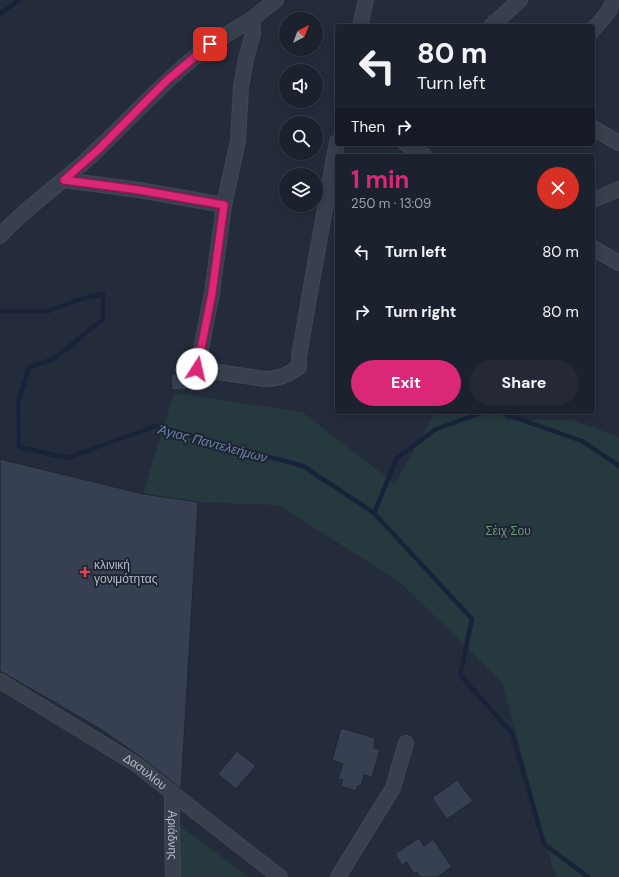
<!DOCTYPE html>
<html lang="en">
<head>
<meta charset="utf-8">
<style>
	:root { --surface:#1b212d; --page:#242935; --text:#f1f3f6; --muted:#a0a3aa; --line:#393e49; --accent:#db2777 }
	body { margin:0; font-family:"DM Sans",sans-serif; background:var(--page); color:var(--text); height:100vh; display:flex; flex-direction:column; font-size:15px; white-space:nowrap }
	* { box-sizing:border-box; margin:0 }
	p { font-size:13px; color:var(--muted) }
	.icon { flex:none; width:22px; height:22px; fill:none; stroke:currentColor; stroke-width:2; stroke-linecap:round; stroke-linejoin:round }
	.map { position:relative; flex:1; overflow:hidden }
	.panel { position:absolute; left:335px; top:154px; width:260px; height:260px; display:flex; flex-direction:column; background:var(--surface); border-radius:4px; box-shadow:0 2px 10px #0003,0 0 0 1px var(--line) }
	.panel>* { flex:none }
	.top-card { position:absolute; left:335px; top:24px; width:260px; height:122px; border-radius:4px; box-shadow:0 2px 10px #0003,0 0 0 1px var(--line); background:#1b212d; color:var(--text); overflow:hidden }
	.needle { width:26px; rotate:42deg }
	.fabs { position:absolute; left:279px; top:12px; display:grid; gap:8px }
	.fabs a { display:grid; place-items:center; width:44px; height:44px; border-radius:50%; background:var(--surface); box-shadow:0 2px 10px #0003,0 0 0 1px var(--line); font-size:20px }
	.pin { position:absolute; display:grid; place-items:center; width:34px; height:34px; color:#fff; margin:-17px; border-radius:8px; box-shadow:0 2px 6px #0006 }
	.me { position:absolute; width:44px; margin:-22px; rotate:10deg; stroke-linejoin:round; filter:drop-shadow(0 0 3px #0008) }
	.turn { display:flex; align-items:center; gap:14px; height:84px; padding:0 16px; font-size:18px }
	.turn .icon { width:52px; height:52px; stroke-width:2.5 }
	.turn b { display:block; font-size:28px; line-height:34px }
	.then { display:flex; align-items:center; height:38px; padding:0 16px; background:#0003; gap:8px; font-size:15px }
	.round { display:grid; place-items:center; flex:none; width:42px; height:42px; border-radius:21px; background:var(--page) }
	.summary { display:flex; align-items:center; justify-content:space-between; height:68px; padding:0 16px }
	h1 { font-size:24px; font-weight:700; line-height:30px; color:var(--accent) }
	.primary-button { display:flex; gap:8px; margin-top:auto; padding:8px 16px }
	.primary-button a { flex:1; height:46px; border-radius:24px; background:var(--accent); color:#fff; font-size:16px; font-weight:700; line-height:46px; text-align:center }
	.primary-button a+a { background:var(--page); color:var(--text) }
	ul { padding:0; list-style:none }
	li { display:flex; align-items:center; gap:12px; height:60px; padding:0 16px }
	li div { flex:1 }
	li b { display:block; font-size:15px }
	li em { font-style:normal }
	.map>svg:first-child { display:block }
	.green { fill:#26393e }
	.lines { fill:none; stroke-linecap:round; stroke-linejoin:round }
	.stream { stroke:#18233a; stroke-width:4.5 }
	.building { fill:#374052; stroke:#1f2634 }
	.minor-casing { stroke:#414856; stroke-width:16 }
	.minor { stroke:#383f4d; stroke-width:14 }
	.route-casing { stroke:#8e194d; stroke-width:10 }
	.route { stroke:#db2777; stroke-width:7 }
	.health-dot { fill:#e0444e; stroke:#1d2432; stroke-width:1.5 }
	.labels { text-anchor:middle; stroke-width:4; stroke-linejoin:round; paint-order:stroke }
	.park-label { font-size:12px; fill:#6c987a; stroke:#1d2432 }
	.poi-label { font-size:12px; fill:#b4bac8; stroke:#1d2432; text-anchor:start }
	.street-label { font-size:12px; fill:#b4bac8; stroke:#1d2432 }
	.water-label { font-size:13px; font-style:italic; fill:#6e81a6; stroke:#1d2432 }
</style>
</head>
<body>
<div class="map">
<svg width="619" height="877" viewBox="0 0 619 877">
	<rect width="100%" height="100%" fill="#242c3c"/>
	<path class="green" d="M174,393L302,412L395,484L435,412H502L508,420H572L619,437V877H557L552,866L502,682L400,582L278,505L198,502L143,494Z
		M177,824L245,874L249,877H178Z"/>
	<g class="lines">
		<path class="stream" d="M0,14L19,0
			M0,311H49L77,300L103,294V319L54,359L29,367L18,402L19,447L67,458L155,426L303,466L374,513L397,458L436,429L484,412
			M499,412L582,441L619,466
			M374,513L472,619L460,675L512,733L544,844L588,877"/>
	</g>
	<path class="building" d="M171,374H186L187,389L172,390Z
		M0,459L143,494L198,502L181,789L141,757L99,728L0,671Z
		M341,728L375,738L374,748L380,750L372,777L364,775L361,786L358,785L356,791L341,786L343,780L338,779L343,764L332,760Z
		M237,751L256,766L236,789L218,774Z
		M457,780L473,801L447,819L432,798Z
		M419,838L424,846L433,839L452,867L437,877H420L417,872L414,874L407,862L402,865L395,854Z"/>
	<g class="lines">
		<g class="minor-casing">
			<g id="minor">
				<path d="M252,19L253,33L246,59L241,87L238,141L224,205L212,293L197,369L265,379C279,379 287,375 299,367V357L309,298L337,142"/>
				<path d="M360,26L366,0"/>
				<path d="M491,26L520,0"/>
				<path d="M593,30L609,11L614,0"/>
				<path d="M593,128L619,143"/>
				<path d="M406,144L425,156"/>
				<path d="M64,180L139,190L224,205"/>
				<path d="M593,200L619,189"/>
				<path d="M0,236C24,209 54,189 82,164C121,129 155,89 196,56C214,41 233,31 252,19C260,13 268,6 276,0"/>
				<path d="M593,248L619,263"/>
				<path id="s1" d="M0,681L136,764L195,811L280,877"/>
				<path id="s2" d="M172,793V830L173,877"/>
				<path d="M338,877L393,788L406,743"/>
			</g>
		</g>
		<use href="#minor" class="minor"/>
	</g>
	<g class="lines">
		<g class="route-casing">
			<path id="route" d="M197,369L212,293L224,205L139,190L64,180L99,149L165,82L210,44"/>
		</g>
		<use href="#route" class="route"/>
	</g>
	<path class="health-dot" d="M83 566h4v4h4v4h-4v4h-4v-4h-4v-4h4z"/>
	<g class="labels">
		<g class="park-label">
			<text x="508" y="535">Σέιχ Σου</text>
		</g>
		<g class="poi-label">
			<text x="94" y="569">κλινική<tspan x="94" dy="14">γονιμότητας</tspan></text>
		</g>
		<g class="street-label">
			<text dy="4" stroke="none"><textPath href="#s1" startOffset="171">Δασυλίου</textPath></text>
			<text dy="4" stroke="none"><textPath href="#s2" startOffset="42">Αριάδνης</textPath></text>
		</g>
		<g class="water-label">
			<text transform="translate(213 443) rotate(15)" y="5">Άγιος Παντελεήμων</text>
		</g>
	</g>
</svg>
<div class="fabs">
<a><svg class="needle" viewBox="-14 -14 28 28"><path d="M0-13l5 13h-10z" fill="#e53935"/><path d="M0 13l5-13h-10z" fill="#a0a3aa"/></svg></a>
<a><svg class="icon" aria-label="sound" viewBox="0 0 24 24"><path d="M4 9h4l5-4v14l-5-4H4zM17 9q2 3 0 6"/></svg></a>
<a><svg class="icon" aria-label="search" viewBox="0 0 24 24"><circle cx="10" cy="10" r="6"/><path d="M15 15l6 6"/></svg></a>
<a><svg class="icon" aria-label="layers" viewBox="0 0 24 24"><path d="M12 4l9 5-9 5-9-5zM3 14l9 5 9-5"/></svg></a>
</div>
<div class="pin" style="left:210px;top:44px;background:#d93025"><svg class="icon" aria-label="arrive" viewBox="0 0 24 24"><path d="M6 21V4h12l-3 4 3 4H6"/></svg></div>
<svg class="me" style="left:197px;top:369px" viewBox="-20 -20 40 40"><circle r="19" fill="#fff"/><path d="M0-13L10 11 0 6-10 11z" fill="#db2777"/></svg>
<div class="top-card">
<div class="turn"><svg class="icon" aria-label="left" viewBox="0 0 24 24"><path d="M17 20v-9H6M10 6l-5 5 5 5"/></svg><div><b>80 m</b>Turn left</div></div>
<div class="then">Then<svg class="icon" aria-label="right" viewBox="0 0 24 24"><path d="M7 20v-9h11M14 6l5 5-5 5"/></svg></div>
</div>
<section class="panel">
<div class="summary"><div><h1>1 min</h1><p>250 m · 13:09</p></div><a class="round" style="background:#d93025;color:#fff"><svg class="icon" aria-label="close" viewBox="0 0 24 24"><path d="M6 6l12 12M18 6L6 18"/></svg></a></div>
<ul>
<li><svg class="icon" aria-label="left" viewBox="0 0 24 24"><path d="M17 20v-9H6M10 6l-5 5 5 5"/></svg><div><b>Turn left</b></div><em>80 m</em></li>
<li><svg class="icon" aria-label="right" viewBox="0 0 24 24"><path d="M7 20v-9h11M14 6l5 5-5 5"/></svg><div><b>Turn right</b></div><em>80 m</em></li>
</ul>
<div class="primary-button"><a>Exit</a><a>Share</a></div>
</section>
</div>
</body>
</html>
